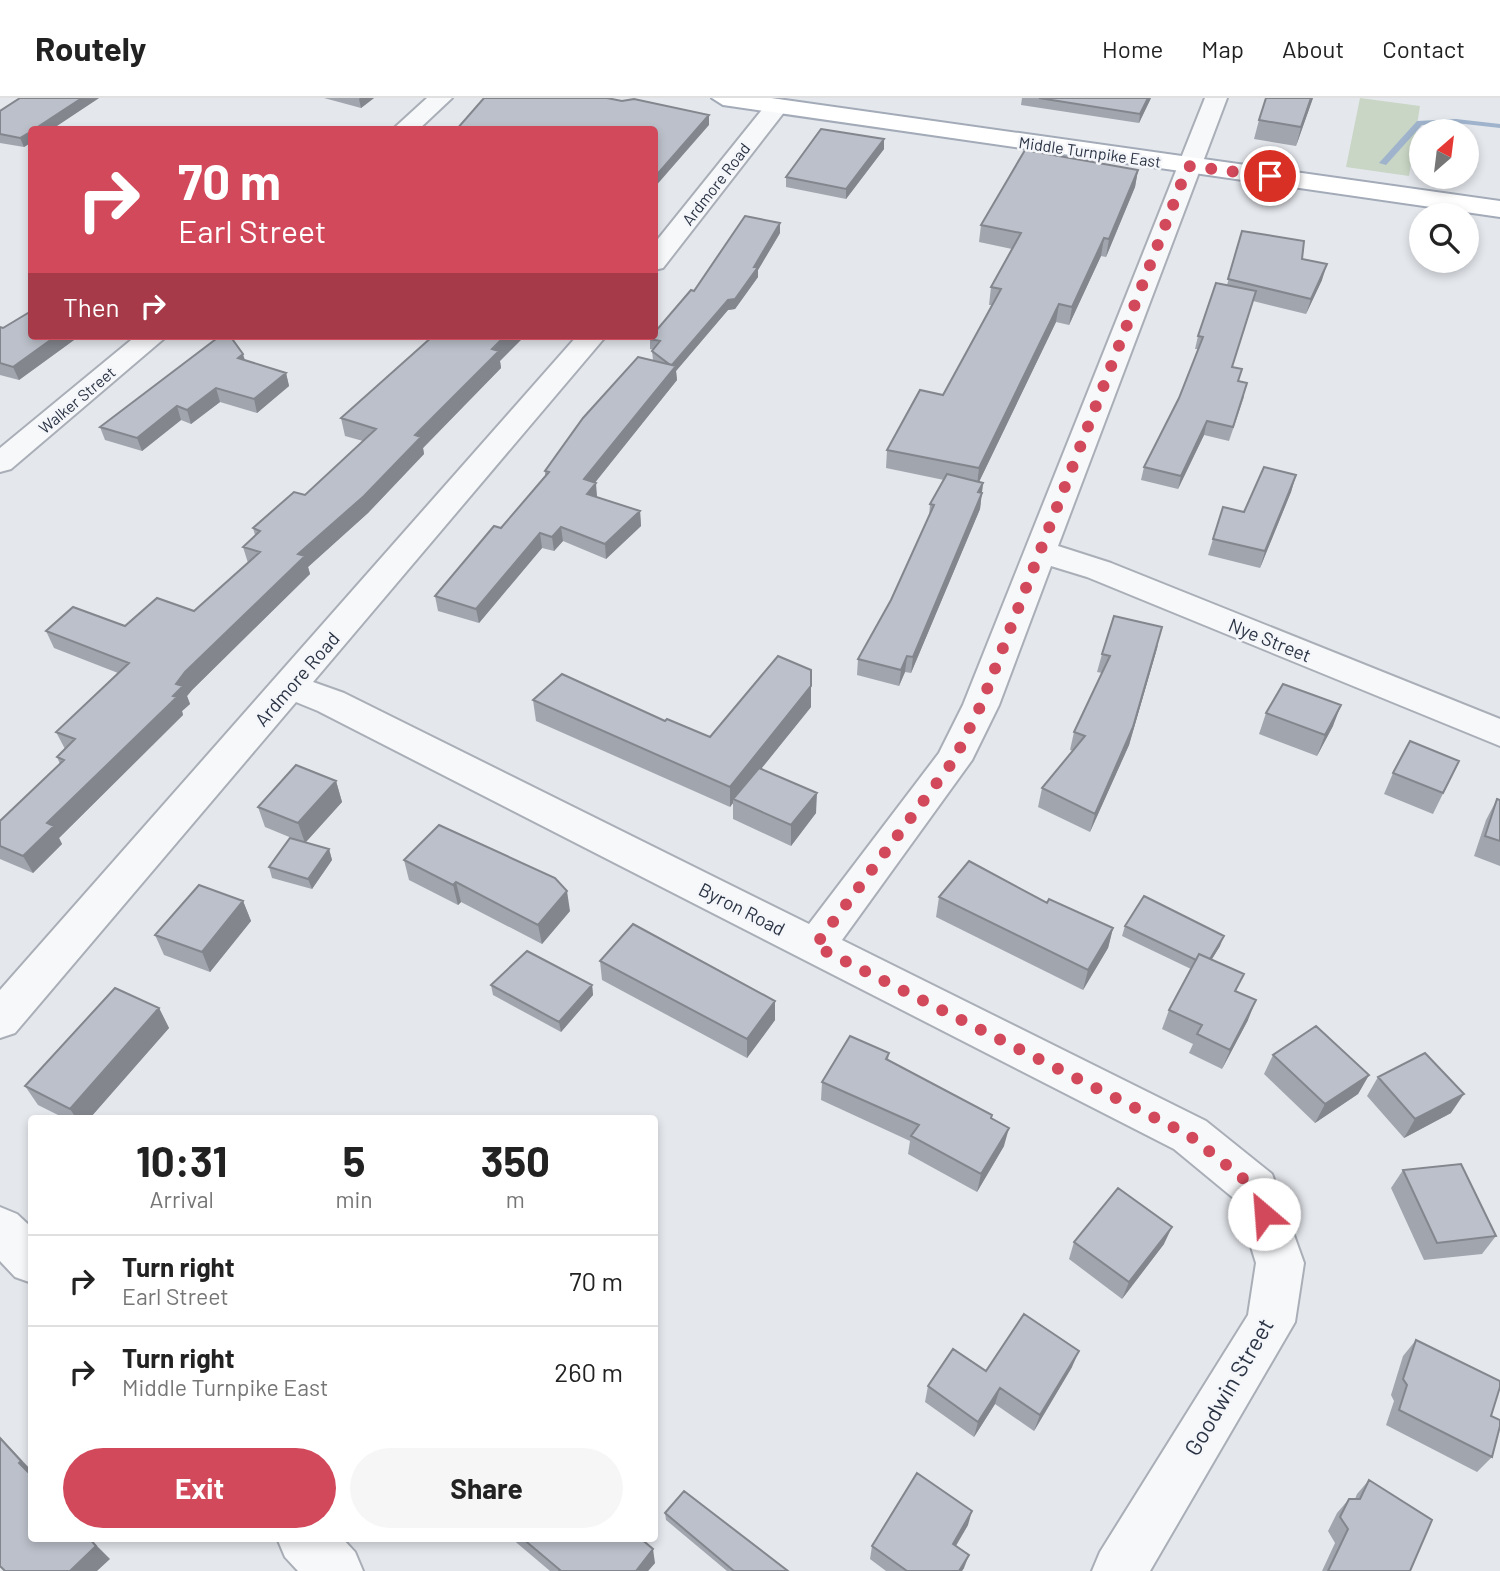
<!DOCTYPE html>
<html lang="en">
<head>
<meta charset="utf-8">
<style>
	:root { --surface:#fff; --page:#f6f6f6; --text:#222; --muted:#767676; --line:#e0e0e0; --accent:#d1495b }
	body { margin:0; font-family:Barlow,sans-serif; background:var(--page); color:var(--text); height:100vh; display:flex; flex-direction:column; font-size:26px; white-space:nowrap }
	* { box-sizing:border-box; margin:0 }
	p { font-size:23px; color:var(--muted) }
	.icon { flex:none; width:38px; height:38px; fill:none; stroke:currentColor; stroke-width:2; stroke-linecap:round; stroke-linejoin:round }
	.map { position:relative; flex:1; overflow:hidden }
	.panel { position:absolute; left:28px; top:1017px; width:630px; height:427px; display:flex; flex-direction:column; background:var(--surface); border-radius:7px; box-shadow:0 4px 10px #0003 }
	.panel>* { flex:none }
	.guide { position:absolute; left:28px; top:28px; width:630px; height:214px; border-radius:7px; box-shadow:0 4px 10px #0003; background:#d1495b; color:#fff; overflow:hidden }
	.needle { width:46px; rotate:28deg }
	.controls { position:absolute; left:1409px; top:21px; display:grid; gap:14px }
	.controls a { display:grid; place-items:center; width:70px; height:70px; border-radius:50%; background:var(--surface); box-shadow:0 4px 10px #0003; font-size:35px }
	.pin { position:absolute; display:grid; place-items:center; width:60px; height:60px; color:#fff; margin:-30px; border:4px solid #fff; border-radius:50%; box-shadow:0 2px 7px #0007 }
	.me { position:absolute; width:77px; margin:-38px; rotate:333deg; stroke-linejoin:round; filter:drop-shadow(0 0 5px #0008) }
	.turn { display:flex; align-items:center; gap:24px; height:147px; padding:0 35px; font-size:32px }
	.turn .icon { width:91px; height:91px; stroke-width:2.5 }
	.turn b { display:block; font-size:49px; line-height:60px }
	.then { display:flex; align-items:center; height:66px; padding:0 35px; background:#0003; gap:14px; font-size:26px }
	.eta { display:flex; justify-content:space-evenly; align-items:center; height:119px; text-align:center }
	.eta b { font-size:42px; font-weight:700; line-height:49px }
	.primary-button { display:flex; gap:14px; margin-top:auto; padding:14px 35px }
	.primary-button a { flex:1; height:80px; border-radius:42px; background:var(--accent); color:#fff; font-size:28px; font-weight:700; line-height:80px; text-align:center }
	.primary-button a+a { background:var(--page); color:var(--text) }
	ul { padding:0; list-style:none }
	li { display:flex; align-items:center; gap:21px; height:91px; padding:0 35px; border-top:2px solid var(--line) }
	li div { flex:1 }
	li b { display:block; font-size:26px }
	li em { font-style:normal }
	header { display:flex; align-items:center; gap:42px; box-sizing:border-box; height:98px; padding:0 35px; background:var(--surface); border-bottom:2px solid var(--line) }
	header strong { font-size:33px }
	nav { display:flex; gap:38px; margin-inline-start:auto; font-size:24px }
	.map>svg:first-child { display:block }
	.green { fill:#c9d6c5 }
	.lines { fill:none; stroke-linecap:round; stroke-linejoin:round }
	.stream { fill:#9fb4cc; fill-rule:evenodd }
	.minor-casing { stroke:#a9aeb7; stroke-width:4 }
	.major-casing { stroke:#a3abb8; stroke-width:4 }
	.minor { fill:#f7f8fa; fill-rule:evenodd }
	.major { fill:#fff; fill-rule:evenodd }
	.wall { fill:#a1a5ae }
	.shaded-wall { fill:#83868d }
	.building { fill:#bbc0ca; stroke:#83868d; stroke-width:2 }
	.route { stroke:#d1495b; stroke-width:12; stroke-dasharray:0 21.6 }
	.labels { text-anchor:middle; stroke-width:5; stroke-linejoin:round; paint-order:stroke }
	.far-street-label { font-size:16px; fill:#2b3445; stroke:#f4f6f9 }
	.street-label { font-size:19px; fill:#2b3445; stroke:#f4f6f9 }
	.near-street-label { font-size:23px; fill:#2b3445; stroke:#f4f6f9 }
</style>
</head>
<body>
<header>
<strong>Routely</strong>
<nav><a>Home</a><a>Map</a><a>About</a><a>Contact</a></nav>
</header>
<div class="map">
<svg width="1500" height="1473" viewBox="0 0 1500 1473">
	<rect width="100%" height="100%" fill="#e4e7ec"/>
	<path class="green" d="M1360,0L1420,8L1409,78L1346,69Z"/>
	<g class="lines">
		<path class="stream" d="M1456,21L1500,26V30L1456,25L1422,27L1386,67L1379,65L1417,23Z"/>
		<g class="minor-casing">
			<path id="minor" d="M427,0H452L418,32H392Z
				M1205,0H1227L1058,448L1111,465L1500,621V648L1087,479L1051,468L999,607L972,662L842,842L1206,1023L1272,1076L1304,1165L1295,1224L1150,1473H1092L1100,1454L1248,1217L1256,1165L1237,1103L1174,1051L318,613L296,604L15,935L0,940V892L577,238H606L313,584L344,595L809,826L939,655L963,607Z
				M777,1L785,3L788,8L785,13L663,170L654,172V146L769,3Z
				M136,238H167L11,371L0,374V350Z
				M0,1109L17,1116L32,1130V1185L15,1179L0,1163Z
				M277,1440H342L355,1454L363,1473H298L285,1459Z"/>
		</g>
		<g class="major-casing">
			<path id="major" d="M712,0H771L1500,103V119L723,7Z"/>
		</g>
		<use href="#minor" class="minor"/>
		<use href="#major" class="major"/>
	</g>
	<path class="wall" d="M20,0H99L24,49L0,45V13Z
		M324,0H374L361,10Z
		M1022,0H1151L1139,25L1021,7Z
		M1313,0L1296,48L1254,41L1259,22Z
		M884,41V51L846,101L786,89V79Z
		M1138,72L1135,89L1106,159L1101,158L1069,227L1056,224L979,384L983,385L980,411L911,575L905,574L899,588L857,577L858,561L891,502L929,419L930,406L944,382L886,370L887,352L943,297L992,207H989L991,189L1012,151L979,144L981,127Z
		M1242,133L1302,161L1322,182L1306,216L1253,203L1232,269L1244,299L1229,343L1204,337L1178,391L1141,382L1144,369L1179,300L1198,251H1195L1198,238L1227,187Z
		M780,135L758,172V179L735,211L728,212L676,273L677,282L595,384L597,400L640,413L641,428L606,461L563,443L554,453L542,450L479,525L438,513L435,498L501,430L545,378V373L653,262L652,253L654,252L650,251V241L694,193Z
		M0,229L32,238H72L74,242L19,282L0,277Z
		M245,263L286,275L289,288L257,315L220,304L191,326L181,322L142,353L105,342L100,329Z
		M500,263L501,270L423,350L424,356L368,415L308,469L310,476L192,592L187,598L190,606L182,613L183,617L59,740L62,746L33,775L0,761V723L60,666L57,659L65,651L56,634L118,575L54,550L46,533L125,528L194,513L248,465L243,449L255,437L253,430L305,397L363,343L345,338L341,320Z
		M1296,377L1291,394L1260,470L1208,457L1223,409L1244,414Z
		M1158,547L1129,647L1090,734L1038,709L1042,690L1073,653L1070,652L1074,634L1102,575L1097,574L1102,556Z
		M533,602L665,623L710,639L811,609L761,671L816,715L791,748L733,721V705L730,709L536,623Z
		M1266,615L1333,628L1317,658L1259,636Z
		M1459,663L1433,716L1384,696L1393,675Z
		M336,683L342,704L305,745L329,751L332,762L312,791L272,780L269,769L299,743L265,729L258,709Z
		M1497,701L1500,702V768L1474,758L1486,722Z
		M404,762L570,813L542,846L461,804L458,807L409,782Z
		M939,799L1047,805L1113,830L1108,850L1083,892L936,819Z
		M243,803L251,823L210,874L164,857L155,837Z
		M1125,828L1220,848L1212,861L1237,894L1248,922L1222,971L1189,955L1193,946L1162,931L1169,912L1191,871L1122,838Z
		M600,863L775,922L747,960L602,882Z
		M491,887H592L593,897L561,934L493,897Z
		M159,910L169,930L90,1020H64L38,1007L25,988Z
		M889,955L888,962L992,1017L991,1021L1004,1048L977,1094L908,1056L910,1043L821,1002L822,984Z
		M1273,957L1369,977L1358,996L1315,1025L1264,976Z
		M1378,979L1451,1015L1404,1040L1367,998Z
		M1403,1072L1496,1138L1482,1156L1424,1162L1391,1090Z
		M1074,1144L1164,1146L1122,1201L1069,1161Z
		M1416,1242L1491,1318L1492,1359L1477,1374L1386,1327L1394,1303L1391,1297L1403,1258Z
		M1072,1269L1034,1333L995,1306L974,1339L925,1304L928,1288L986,1273Z
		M1369,1382L1410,1473H1322L1335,1445L1328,1433L1337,1415L1349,1401H1355L1357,1396Z
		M665,1415L788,1473H727L666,1422Z
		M968,1427L956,1448L964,1470L962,1473H886L870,1461L872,1448Z
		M511,1440H640L655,1465L648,1473H550Z"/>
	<path class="shaded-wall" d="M82,0H99L51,32H33Z
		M360,0H374L361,10L359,1Z
		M1148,0H1151L1139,25L1140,16Z
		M1311,0H1313L1296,48L1301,29Z
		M709,17V27L654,90V80Z
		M32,33V44L24,49L20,40Z
		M884,41V51L846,101V91Z
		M1138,72L1135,89L1106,159L1109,141Z
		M780,125V135L758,172V179L735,211L728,212L676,273L677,282L586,396L584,381L672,268L754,169Z
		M1104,140L1101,158L1069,227L1072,209Z
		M1327,166L1322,182L1306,216L1311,201Z
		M1059,206L1056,224L977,388L979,370Z
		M56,238H72L74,242L19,282L13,269Z
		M505,238H525L500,263L501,270L423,350L424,356L368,415L308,469L310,476L192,592L187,598L190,606L182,613L183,617L59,740L62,746L33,775L23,758L47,725L185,574L298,456L415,337Z
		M243,256L247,269L238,260Z
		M286,275L289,288L257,315L254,301Z
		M216,290L220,304L191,326L187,312Z
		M177,308L181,322L142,353L137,340Z
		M1207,323L1204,337L1178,391L1181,378Z
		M1296,377L1291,394L1260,470L1265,453Z
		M596,385L597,399L588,411L587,396Z
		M983,385L980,411L911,575L913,559L978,394Z
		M640,413L641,428L606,461L605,446Z
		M561,429L563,443L554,453L552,439Z
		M540,435L542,450L479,525L476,511Z
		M1158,547L1129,647L1090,734L1095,716Z
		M907,558L905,574L899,588L901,572Z
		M811,588V609L736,702L733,701V705L730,709V689Z
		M1341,607L1333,628L1317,658L1325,637Z
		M336,683L342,704L305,745L298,725Z
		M817,695L816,715L791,748V727Z
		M329,751L332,762L312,791L308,781Z
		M456,784L461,804L458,807L453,787Z
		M567,793L570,813L542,846L538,827Z
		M243,803L251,823L210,874L202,854Z
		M1113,830L1108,850L1083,892L1088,872Z
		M1224,838L1220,848L1202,877L1206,867Z
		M592,887L593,897L561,934L559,924Z
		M1256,902L1248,922L1222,971L1230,952Z
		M775,903V922L747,960V941Z
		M159,910L169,930L90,1020H76L70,1011Z
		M1369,977L1358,996L1315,1025L1325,1006Z
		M1464,996L1451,1015L1404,1040L1415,1021Z
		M1009,1030L1004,1048L977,1094L981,1076Z
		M1172,1129L1164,1146L1122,1201L1129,1184Z
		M1079,1253L1072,1269L1034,1333L1040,1317Z
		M1000,1290L995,1306L974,1339L978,1324Z
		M0,1339L32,1373V1378L19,1365Z
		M972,1413L968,1427L949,1459L953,1446Z
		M89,1440L110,1461L97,1473H70Z
		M653,1451L655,1465L648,1473H636Z
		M969,1457L964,1470L962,1473H959Z"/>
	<path class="building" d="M20,0H82L33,32H32V33L20,40L0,36V13Z
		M484,0H607L622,3L634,1L709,17L654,80V32H456Z
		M1039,0H1148L1140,16Z
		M1266,0H1311L1301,29L1259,22Z
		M821,31L884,41L846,91L786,79Z
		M1025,52L1138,72L1109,141L1104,140L1072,209L1059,206L979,370L887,352L920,292L943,297L1001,191L991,189L1021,135L981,127Z
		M745,118L780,125L754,169H758L735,201L728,202L672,267L669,266L652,253L660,243L650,241L652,238H654V235L691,192L694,193Z
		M1242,133L1304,143L1302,161L1327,166L1311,201L1228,181Z
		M1216,185L1256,193L1232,269L1242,271L1238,283L1247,285L1233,329L1207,323L1181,378L1144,369L1179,300L1203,239L1198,238Z
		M28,215L32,216V238H56L13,269L0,265V229L3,230Z
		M220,238H230L243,256L238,260L286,275L254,301L216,290L187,312L177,308L137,340L100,329Z
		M433,238H505L492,251L499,253L415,337L421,339L364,398L298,456L305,458L185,574L176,586L183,588L173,598L177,599L47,725L54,728L23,758L0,748V723L64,662L57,659L75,641L56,634L129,565L46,533L73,509L125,528L157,500L194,513L260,454L243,449L260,433L253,430L294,394L305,397L376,331L341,320Z
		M638,259L676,268L584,381L596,385L587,396L640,413L605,446L561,429L552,439L540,435L476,511L435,498L494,428L501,430L549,374L545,373L583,320Z
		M1264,369L1296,377L1265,453L1213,441L1223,409L1244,414Z
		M947,376L983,385L978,394L982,395L913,559L907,558L901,572L858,561L891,502L934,407L930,406Z
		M1114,518L1162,529L1133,629L1095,716L1042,690L1085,638L1074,634L1110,558L1102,556Z
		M778,558L811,572V588L730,689L533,602L562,576L665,623L667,621L710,639Z
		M1283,586L1341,607L1325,637L1266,615Z
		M1410,643L1459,663L1443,695L1393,675Z
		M296,667L336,683L298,725L258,709Z
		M759,670L817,695L791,727L733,701Z
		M1497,701L1500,702V743L1485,738Z
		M439,727L555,780L567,793L538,827L456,784L453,787L404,762Z
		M290,740L329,751L308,781L269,769Z
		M969,763L1047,805L1049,801L1113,830L1088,872L939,799Z
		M199,787L243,803L202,854L155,837Z
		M1144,798L1224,838L1210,861L1199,856L1196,862L1125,828Z
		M633,826L775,903L747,941L600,863Z
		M527,853L592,887L559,924L491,887Z
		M1199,856L1244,876L1235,893L1256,902L1230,952L1197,936L1202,927L1169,912Z
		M115,890L159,910L70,1011L25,988Z
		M1316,928L1369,977L1325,1006L1273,957Z
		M850,938L889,955L886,961L992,1017L991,1020L1009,1030L981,1076L911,1038L919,1027L822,984Z
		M1425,955L1464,996L1415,1021L1378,979Z
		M1461,1066L1496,1138L1437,1145L1403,1072Z
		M1118,1090L1172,1129L1129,1184L1074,1144Z
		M1024,1216L1079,1253L1040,1317L1000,1290L978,1324L928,1288L953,1251L986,1273Z
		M1416,1242L1500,1283V1289L1491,1318L1500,1322V1328L1492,1359L1399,1312L1407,1287L1403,1281Z
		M0,1340L21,1363L19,1365L32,1378V1440H89L96,1448L70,1473H5L0,1468Z
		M917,1375L972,1413L953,1446L969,1457L959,1473H907L872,1448Z
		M1369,1382L1432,1422L1410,1473H1328L1348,1431L1340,1419L1349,1401H1360Z
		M684,1393L788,1473H734L665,1415Z
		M522,1440H640L653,1451L636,1473H559L560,1472Z"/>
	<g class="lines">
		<path class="route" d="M1264,1116L1256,1091L1189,1037L815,848L954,662L981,607L1188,68L1270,78"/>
	</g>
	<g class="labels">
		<g class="far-street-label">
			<text transform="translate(1090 54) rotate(8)" y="6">Middle Turnpike East</text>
			<text transform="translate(716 86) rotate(-52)" y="6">Ardmore Road</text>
			<text transform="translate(77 302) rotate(-40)" y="6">Walker Street</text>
		</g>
		<g class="street-label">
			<text transform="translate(1270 542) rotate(22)" y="7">Nye Street</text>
			<text transform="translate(297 581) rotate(-49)" y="7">Ardmore Road</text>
			<text transform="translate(742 811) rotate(27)" y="7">Byron Road</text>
		</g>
		<g class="near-street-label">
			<text transform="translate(1229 1289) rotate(-60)" y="8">Goodwin Street</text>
		</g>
	</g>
</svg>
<div class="controls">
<a><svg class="needle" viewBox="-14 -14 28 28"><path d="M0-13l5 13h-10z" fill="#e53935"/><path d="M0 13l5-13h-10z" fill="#767676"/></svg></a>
<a><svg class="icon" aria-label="search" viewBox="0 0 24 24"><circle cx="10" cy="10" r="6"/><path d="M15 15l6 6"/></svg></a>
</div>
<div class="pin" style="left:1270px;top:78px;background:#d93025"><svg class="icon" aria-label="arrive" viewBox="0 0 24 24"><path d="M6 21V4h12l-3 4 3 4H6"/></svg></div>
<svg class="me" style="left:1264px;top:1116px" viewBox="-20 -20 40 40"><circle r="19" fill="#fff"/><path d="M0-13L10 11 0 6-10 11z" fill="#d1495b"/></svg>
<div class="guide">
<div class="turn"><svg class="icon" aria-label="right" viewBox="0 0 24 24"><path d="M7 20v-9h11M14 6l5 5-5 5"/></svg><div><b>70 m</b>Earl Street</div></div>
<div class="then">Then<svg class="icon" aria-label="right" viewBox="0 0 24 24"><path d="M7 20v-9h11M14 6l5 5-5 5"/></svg></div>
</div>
<section class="panel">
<div class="eta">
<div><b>10:31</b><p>Arrival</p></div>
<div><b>5</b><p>min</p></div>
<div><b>350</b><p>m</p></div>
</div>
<ul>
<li><svg class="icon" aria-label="right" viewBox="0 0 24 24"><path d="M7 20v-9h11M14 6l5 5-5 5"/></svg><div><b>Turn right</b><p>Earl Street</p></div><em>70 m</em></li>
<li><svg class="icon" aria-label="right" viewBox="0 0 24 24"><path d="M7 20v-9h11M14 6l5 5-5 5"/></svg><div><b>Turn right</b><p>Middle Turnpike East</p></div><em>260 m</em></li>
</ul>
<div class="primary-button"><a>Exit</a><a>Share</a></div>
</section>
</div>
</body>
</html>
